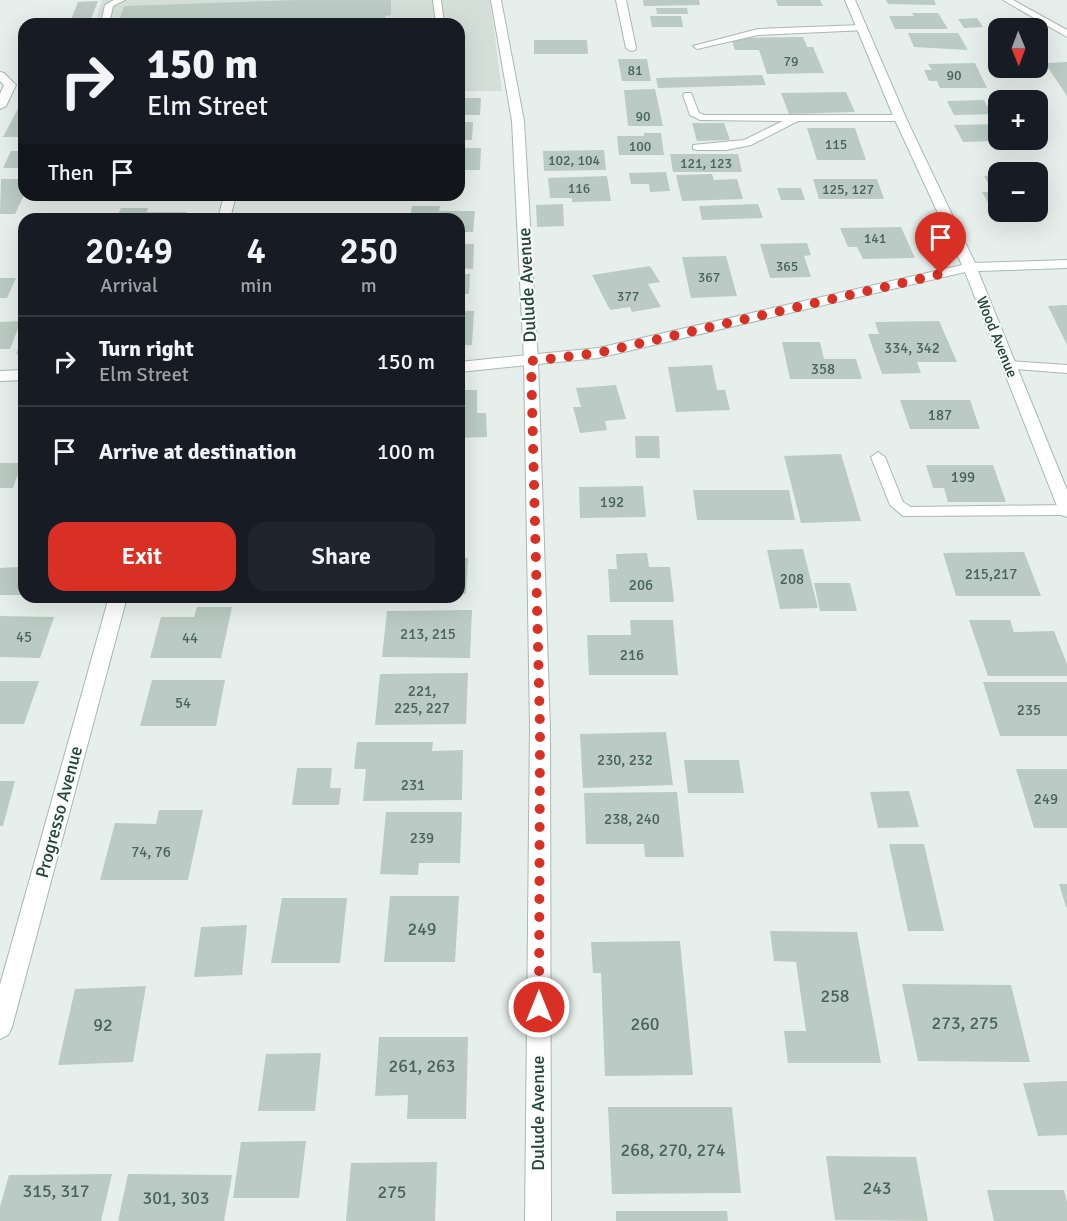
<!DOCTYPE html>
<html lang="en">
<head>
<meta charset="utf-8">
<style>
	:root { --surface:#171b24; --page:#20242c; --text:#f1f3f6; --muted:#9ea1a6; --line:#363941; --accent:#d93025 }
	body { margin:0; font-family:Signika,sans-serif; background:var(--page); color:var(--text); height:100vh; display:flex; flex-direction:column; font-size:22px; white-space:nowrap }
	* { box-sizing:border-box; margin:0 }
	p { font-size:20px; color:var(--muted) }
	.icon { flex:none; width:33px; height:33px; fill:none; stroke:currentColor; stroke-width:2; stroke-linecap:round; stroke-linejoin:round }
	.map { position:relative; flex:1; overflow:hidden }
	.panel { position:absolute; left:18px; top:213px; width:447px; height:390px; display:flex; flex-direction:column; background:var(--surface); border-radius:18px; box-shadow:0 6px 24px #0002 }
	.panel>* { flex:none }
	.top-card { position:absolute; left:18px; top:18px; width:447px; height:183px; border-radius:18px; box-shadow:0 6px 24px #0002; background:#171b24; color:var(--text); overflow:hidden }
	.needle { width:39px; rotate:179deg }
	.tools { position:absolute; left:988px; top:18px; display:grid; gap:12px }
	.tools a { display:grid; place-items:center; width:60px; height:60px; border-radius:12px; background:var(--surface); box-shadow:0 6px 24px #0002; font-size:30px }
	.pin { position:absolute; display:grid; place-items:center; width:51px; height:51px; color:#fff; margin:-62px -26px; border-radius:50% 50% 50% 0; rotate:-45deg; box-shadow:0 0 6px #0007 }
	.pin .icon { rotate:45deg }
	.me { position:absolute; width:66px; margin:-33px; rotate:0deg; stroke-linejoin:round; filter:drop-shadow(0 0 4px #0008) }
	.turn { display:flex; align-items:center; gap:21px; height:126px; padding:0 30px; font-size:27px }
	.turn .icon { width:78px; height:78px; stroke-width:2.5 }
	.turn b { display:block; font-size:42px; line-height:51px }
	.then { display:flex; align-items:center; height:57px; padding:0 30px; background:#0003; gap:12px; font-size:22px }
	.eta { display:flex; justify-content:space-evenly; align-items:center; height:102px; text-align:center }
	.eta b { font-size:36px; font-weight:600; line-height:42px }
	.button { display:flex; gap:12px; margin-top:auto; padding:12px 30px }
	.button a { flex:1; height:69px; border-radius:18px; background:var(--accent); color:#fff; font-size:24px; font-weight:600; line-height:69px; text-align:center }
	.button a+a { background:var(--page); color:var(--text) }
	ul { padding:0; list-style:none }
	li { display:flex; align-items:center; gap:18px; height:90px; padding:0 30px; border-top:2px solid var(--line) }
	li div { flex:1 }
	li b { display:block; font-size:22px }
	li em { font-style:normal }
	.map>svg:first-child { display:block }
	.built { fill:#d4dfda }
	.building { fill:#bbcac4 }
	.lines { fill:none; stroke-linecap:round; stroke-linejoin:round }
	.lane-casing { stroke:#a8b8b2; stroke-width:2 }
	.street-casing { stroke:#a8b8b2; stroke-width:2 }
	.secondary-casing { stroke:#a4bbb3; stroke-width:2 }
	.lane { fill:#fff; fill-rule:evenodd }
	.street { fill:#fff; fill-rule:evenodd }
	.secondary { fill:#fff; fill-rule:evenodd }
	.route { stroke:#d93025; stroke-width:10; stroke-dasharray:0 18 }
	.labels { text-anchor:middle; stroke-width:4.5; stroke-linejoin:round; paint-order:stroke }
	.far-number-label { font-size:14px; fill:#4a645c }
	.far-street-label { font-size:15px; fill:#24423a; stroke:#f7fbf9 }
	.number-label { font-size:15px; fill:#4a645c }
	.street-label { font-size:18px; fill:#24423a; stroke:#f7fbf9 }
	.near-number-label { font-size:18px; fill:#4a645c }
</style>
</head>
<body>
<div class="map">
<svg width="1067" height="1221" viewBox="0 0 1067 1221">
	<rect width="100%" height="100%" fill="#e6efeb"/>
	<path class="built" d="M102,0H490L502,91H459V24H95Z"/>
	<path class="building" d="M301,0H391V15L385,16V24H118L124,6Z
		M643,0H699L700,5L644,6Z
		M776,0H820L823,6H778Z
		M886,0H934L936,5L888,4Z
		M98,1L90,21L70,22L78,2Z
		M656,8H687L688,14H657Z
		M912,13H938L948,29H895L889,16H914Z
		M650,16H681L683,27H652Z
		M977,18L983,27L964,28L958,19Z
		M908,33H958L968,50L914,47Z
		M803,37L807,47H813L824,73L767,74L759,50H735L731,38Z
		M534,40H587L588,54H534Z
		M618,59H647L651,81H622Z
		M1067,62V96L1045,63Z
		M975,63L987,88H940L937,81H929L924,70H932L928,64Z
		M762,75L766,85L658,88L656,78Z
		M655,89L663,126H628L624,90Z
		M846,92L855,112L789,114L781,93Z
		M459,98H481L480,115H459Z
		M984,100L987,106H996L999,114L954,115L947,101Z
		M21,103H24V137H3Z
		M459,122H473L472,140H459Z
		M692,123H724L730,140L697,141Z
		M999,124V140H1021L1024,144L996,145L994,141L963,142L954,125Z
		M807,128H855L866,160H817Z
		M644,133H661L664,155H619L617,136H644Z
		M459,148H481L480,170H459Z
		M604,150L606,170L544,171L543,151Z
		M11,151H24V168H3Z
		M670,154H738L742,172H673Z
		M666,172L670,191L650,192L649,184H631L629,173Z
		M712,174L714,180L737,179L743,199L682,201L676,175Z
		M999,175V212H1038V204L1045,216L996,217L982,192H993L984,176Z
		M607,176L611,201L572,202V198H550L548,178Z
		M1,179H24V195L15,214H0Z
		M813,179H877L884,199H819Z
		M777,188H801L805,200H781Z
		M287,195H324L323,199H286Z
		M563,204L564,226L537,227L536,205Z
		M758,204L763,218L702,220L699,206Z
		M412,206H440L439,211H475L473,232H459V219H410Z
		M121,208H148L147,212H187L184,219H116Z
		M901,227L915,258L863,259L857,247H848L840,228Z
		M807,243L811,255L804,256L811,277L770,278L760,244Z
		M459,244H474L473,269L459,268Z
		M726,256L737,296L691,298L682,257Z
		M650,266L660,282L648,284L661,307L632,312L630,307L610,310L592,275Z
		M459,274H470L469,294H459Z
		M0,278H16L7,298H0Z
		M1067,305V345L1048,306Z
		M459,311H474L472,345H459Z
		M21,321L10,349H0V322Z
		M939,321L957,362H917L921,373L882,374L868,334H879L875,322Z
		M24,334V354H16L24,333Z
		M782,342H820L824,359H856L862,379H790Z
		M712,365L717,390H725L730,410L676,412L668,367Z
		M616,385L626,419L605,421L607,430L580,433L573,407H581L576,388Z
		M459,390H477V413H486L487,437L459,438Z
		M900,400H970L980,429H910Z
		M635,436H659L660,458H636Z
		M841,454L861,521L801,523L784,456Z
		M0,463H22L13,488H0Z
		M926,465H993L1006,502H948L944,488H933Z
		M643,486L646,517L580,518L579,487Z
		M693,490H789L795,520H697Z
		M803,549L818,608L780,609L767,550Z
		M1024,552L1041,596H956L943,553Z
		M647,553L649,567H670L674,602H610L608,569H617L616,554Z
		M24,554V595H0V568L19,567Z
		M459,558H468L466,594H459Z
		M814,583H850L857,611H820Z
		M197,607H232L221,658H150L161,617H194Z
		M472,610L470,658L382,657L387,611Z
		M0,616L54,617L40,658L0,657Z
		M630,620H673L678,675H589L587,635H631Z
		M969,620H1010L1014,632L1054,631L1067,664V676H988Z
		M468,673L466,724L375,725L380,674Z
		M152,680H225L216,726H140Z
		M0,681H39L24,724H0Z
		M983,682H1067V736H1000Z
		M666,732L673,785L583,788L580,734Z
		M357,742H433L432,751L463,750L462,800L363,801L366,769H354Z
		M684,760H739L744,793H688Z
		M297,768H332L330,788H341L339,805H292Z
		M1016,769H1067V828H1034Z
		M0,781H15L3,826H0Z
		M909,791L919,827L878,828L870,792Z
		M677,792L684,857H645L644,844H586L584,793Z
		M159,810H203L188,880H100L115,823L156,824Z
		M386,812H462L460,863H419L418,875L380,874Z
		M889,844H924L944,931H908Z
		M1059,884H1067V907H1066Z
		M390,896H459L455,962H384Z
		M282,898H347L340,963H271Z
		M247,925L242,975L194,977L201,927Z
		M770,931L857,932L881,1063H788L784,1031H806L796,962L774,961Z
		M680,941L693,1075L605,1076L601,973H593L591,942Z
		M902,984L1011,985L1030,1062L918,1061Z
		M146,986L133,1062L58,1065L75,989Z
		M379,1037H468L466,1119H407L408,1095L375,1096Z
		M321,1053L315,1111H258L266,1054Z
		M1067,1081V1135L1038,1136L1023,1083Z
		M608,1107H732L741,1193L612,1194Z
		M306,1141L299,1198H233L241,1142Z
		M826,1156L916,1157L928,1221L835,1220Z
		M437,1162L435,1221H346L351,1163Z
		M112,1174L101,1221H0V1207L9,1175Z
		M128,1174L232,1175L224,1221H118Z
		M987,1190H1064L1067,1202V1221H994Z
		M616,1211H727L728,1221H616Z"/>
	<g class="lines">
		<g class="lane-casing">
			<path id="lane" d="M114,0H125L113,6L109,24H101L105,5Z
				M433,0H441L444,24H436Z
				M1003,0H1013L1067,30V37Z
				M863,25L867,28L866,30L758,35L697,49L693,46L758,29Z
				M685,93H691L699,113L704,115H900L905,118L900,121H798L751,145L726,150H697L693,149V145L744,140L783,121L700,120L690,115L683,95Z
				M1009,361L1067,365V373L1005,368L1003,365Z
				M878,452L885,457L903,502L911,507L1066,505L1067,515L903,516L890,505L871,457Z"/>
		</g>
		<g class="street-casing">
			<path id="street" d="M491,0H501L524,121L538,361L550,728L551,1221H525L530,728L524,361L512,121Z
				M616,0H626L636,48L635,50L631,51L626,48Z
				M0,72L4,73L16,85L6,106L0,109V94L4,85L0,81Z
				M224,195H236L230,219H218Z
				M109,597H127L12,1027L8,1035L0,1039V985Z"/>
		</g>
		<g class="secondary-casing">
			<path id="secondary" d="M845,0H855L906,118L975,263L1067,260V268L978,271L1067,490V517L1061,515L1059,511L965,272L598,358L459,372V362L598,348L962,265L894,118Z
				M24,370V380L0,381V371Z"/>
		</g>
		<use href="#lane" class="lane"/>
		<use href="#street" class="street"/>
		<use href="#secondary" class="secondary"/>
	</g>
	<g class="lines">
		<path class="route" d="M539,1007L540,728L531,361L598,353L941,274"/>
	</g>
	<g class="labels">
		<g class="far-number-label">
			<text x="791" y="66">79</text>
			<text x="635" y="75">81</text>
			<text x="954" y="80">90</text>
			<text x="643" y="121">90</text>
			<text x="836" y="149">115</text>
			<text x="640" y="151">100</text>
			<text x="574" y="165">102, 104</text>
			<text x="706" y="168">121, 123</text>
			<text x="579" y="193">116</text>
			<text x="848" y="194">125, 127</text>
			<text x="875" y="243">141</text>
			<text x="787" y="271">365</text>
			<text x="709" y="282">367</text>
			<text x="628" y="301">377</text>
		</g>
		<g class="far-street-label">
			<text transform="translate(997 337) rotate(68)" y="5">Wood Avenue</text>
		</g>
		<g class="number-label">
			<text x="912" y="353">334, 342</text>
			<text x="823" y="374">358</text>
			<text x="940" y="420">187</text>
			<text x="963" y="482">199</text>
			<text x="612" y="507">192</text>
			<text x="991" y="579">215,217</text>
			<text x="792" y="584">208</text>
			<text x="641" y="590">206</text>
			<text x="428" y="639">213, 215</text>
			<text x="24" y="642">45</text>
			<text x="190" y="643">44</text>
			<text x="632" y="660">216</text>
			<text x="422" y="696">221,<tspan x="422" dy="17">225, 227</tspan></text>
			<text x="183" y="708">54</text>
			<text x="1029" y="715">235</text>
			<text x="625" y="765">230, 232</text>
			<text x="413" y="790">231</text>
			<text x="1046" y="804">249</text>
			<text x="632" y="824">238, 240</text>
			<text x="422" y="843">239</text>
			<text x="151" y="857">74, 76</text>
		</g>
		<g class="street-label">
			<text transform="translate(527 285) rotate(-93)" y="6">Dulude Avenue</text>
			<text transform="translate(59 812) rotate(-75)" y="6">Progresso Avenue</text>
			<text transform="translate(538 1113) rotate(-90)" y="6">Dulude Avenue</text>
		</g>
		<g class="near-number-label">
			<text x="422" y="935">249</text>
			<text x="835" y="1002">258</text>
			<text x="965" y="1029">273, 275</text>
			<text x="645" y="1030">260</text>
			<text x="103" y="1031">92</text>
			<text x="422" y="1072">261, 263</text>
			<text x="673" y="1156">268, 270, 274</text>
			<text x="877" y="1194">243</text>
			<text x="56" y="1197">315, 317</text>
			<text x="392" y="1198">275</text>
			<text x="176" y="1204">301, 303</text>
		</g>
	</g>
</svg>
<div class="tools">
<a><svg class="needle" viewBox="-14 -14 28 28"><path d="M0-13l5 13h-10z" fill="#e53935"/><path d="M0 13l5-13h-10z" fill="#9ea1a6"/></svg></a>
<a>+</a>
<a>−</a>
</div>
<div class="pin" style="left:941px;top:274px;background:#d93025"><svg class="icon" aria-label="arrive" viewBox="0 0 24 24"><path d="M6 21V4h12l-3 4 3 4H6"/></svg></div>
<svg class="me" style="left:539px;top:1007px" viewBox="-20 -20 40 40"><circle r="17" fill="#d93025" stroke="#fff" stroke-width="3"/><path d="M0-11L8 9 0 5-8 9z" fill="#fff"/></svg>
<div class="top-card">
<div class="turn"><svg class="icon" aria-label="right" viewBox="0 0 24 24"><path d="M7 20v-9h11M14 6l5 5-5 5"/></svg><div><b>150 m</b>Elm Street</div></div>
<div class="then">Then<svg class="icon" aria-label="arrive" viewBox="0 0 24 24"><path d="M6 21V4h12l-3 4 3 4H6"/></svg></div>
</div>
<section class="panel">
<div class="eta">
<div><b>20:49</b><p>Arrival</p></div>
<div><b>4</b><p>min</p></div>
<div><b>250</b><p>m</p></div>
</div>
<ul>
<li><svg class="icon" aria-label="right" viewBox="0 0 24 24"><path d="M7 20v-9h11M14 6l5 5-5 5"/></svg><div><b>Turn right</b><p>Elm Street</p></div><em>150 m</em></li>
<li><svg class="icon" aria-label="arrive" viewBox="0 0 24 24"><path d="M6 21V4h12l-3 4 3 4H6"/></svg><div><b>Arrive at destination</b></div><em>100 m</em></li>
</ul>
<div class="button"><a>Exit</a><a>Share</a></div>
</section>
</div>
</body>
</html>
